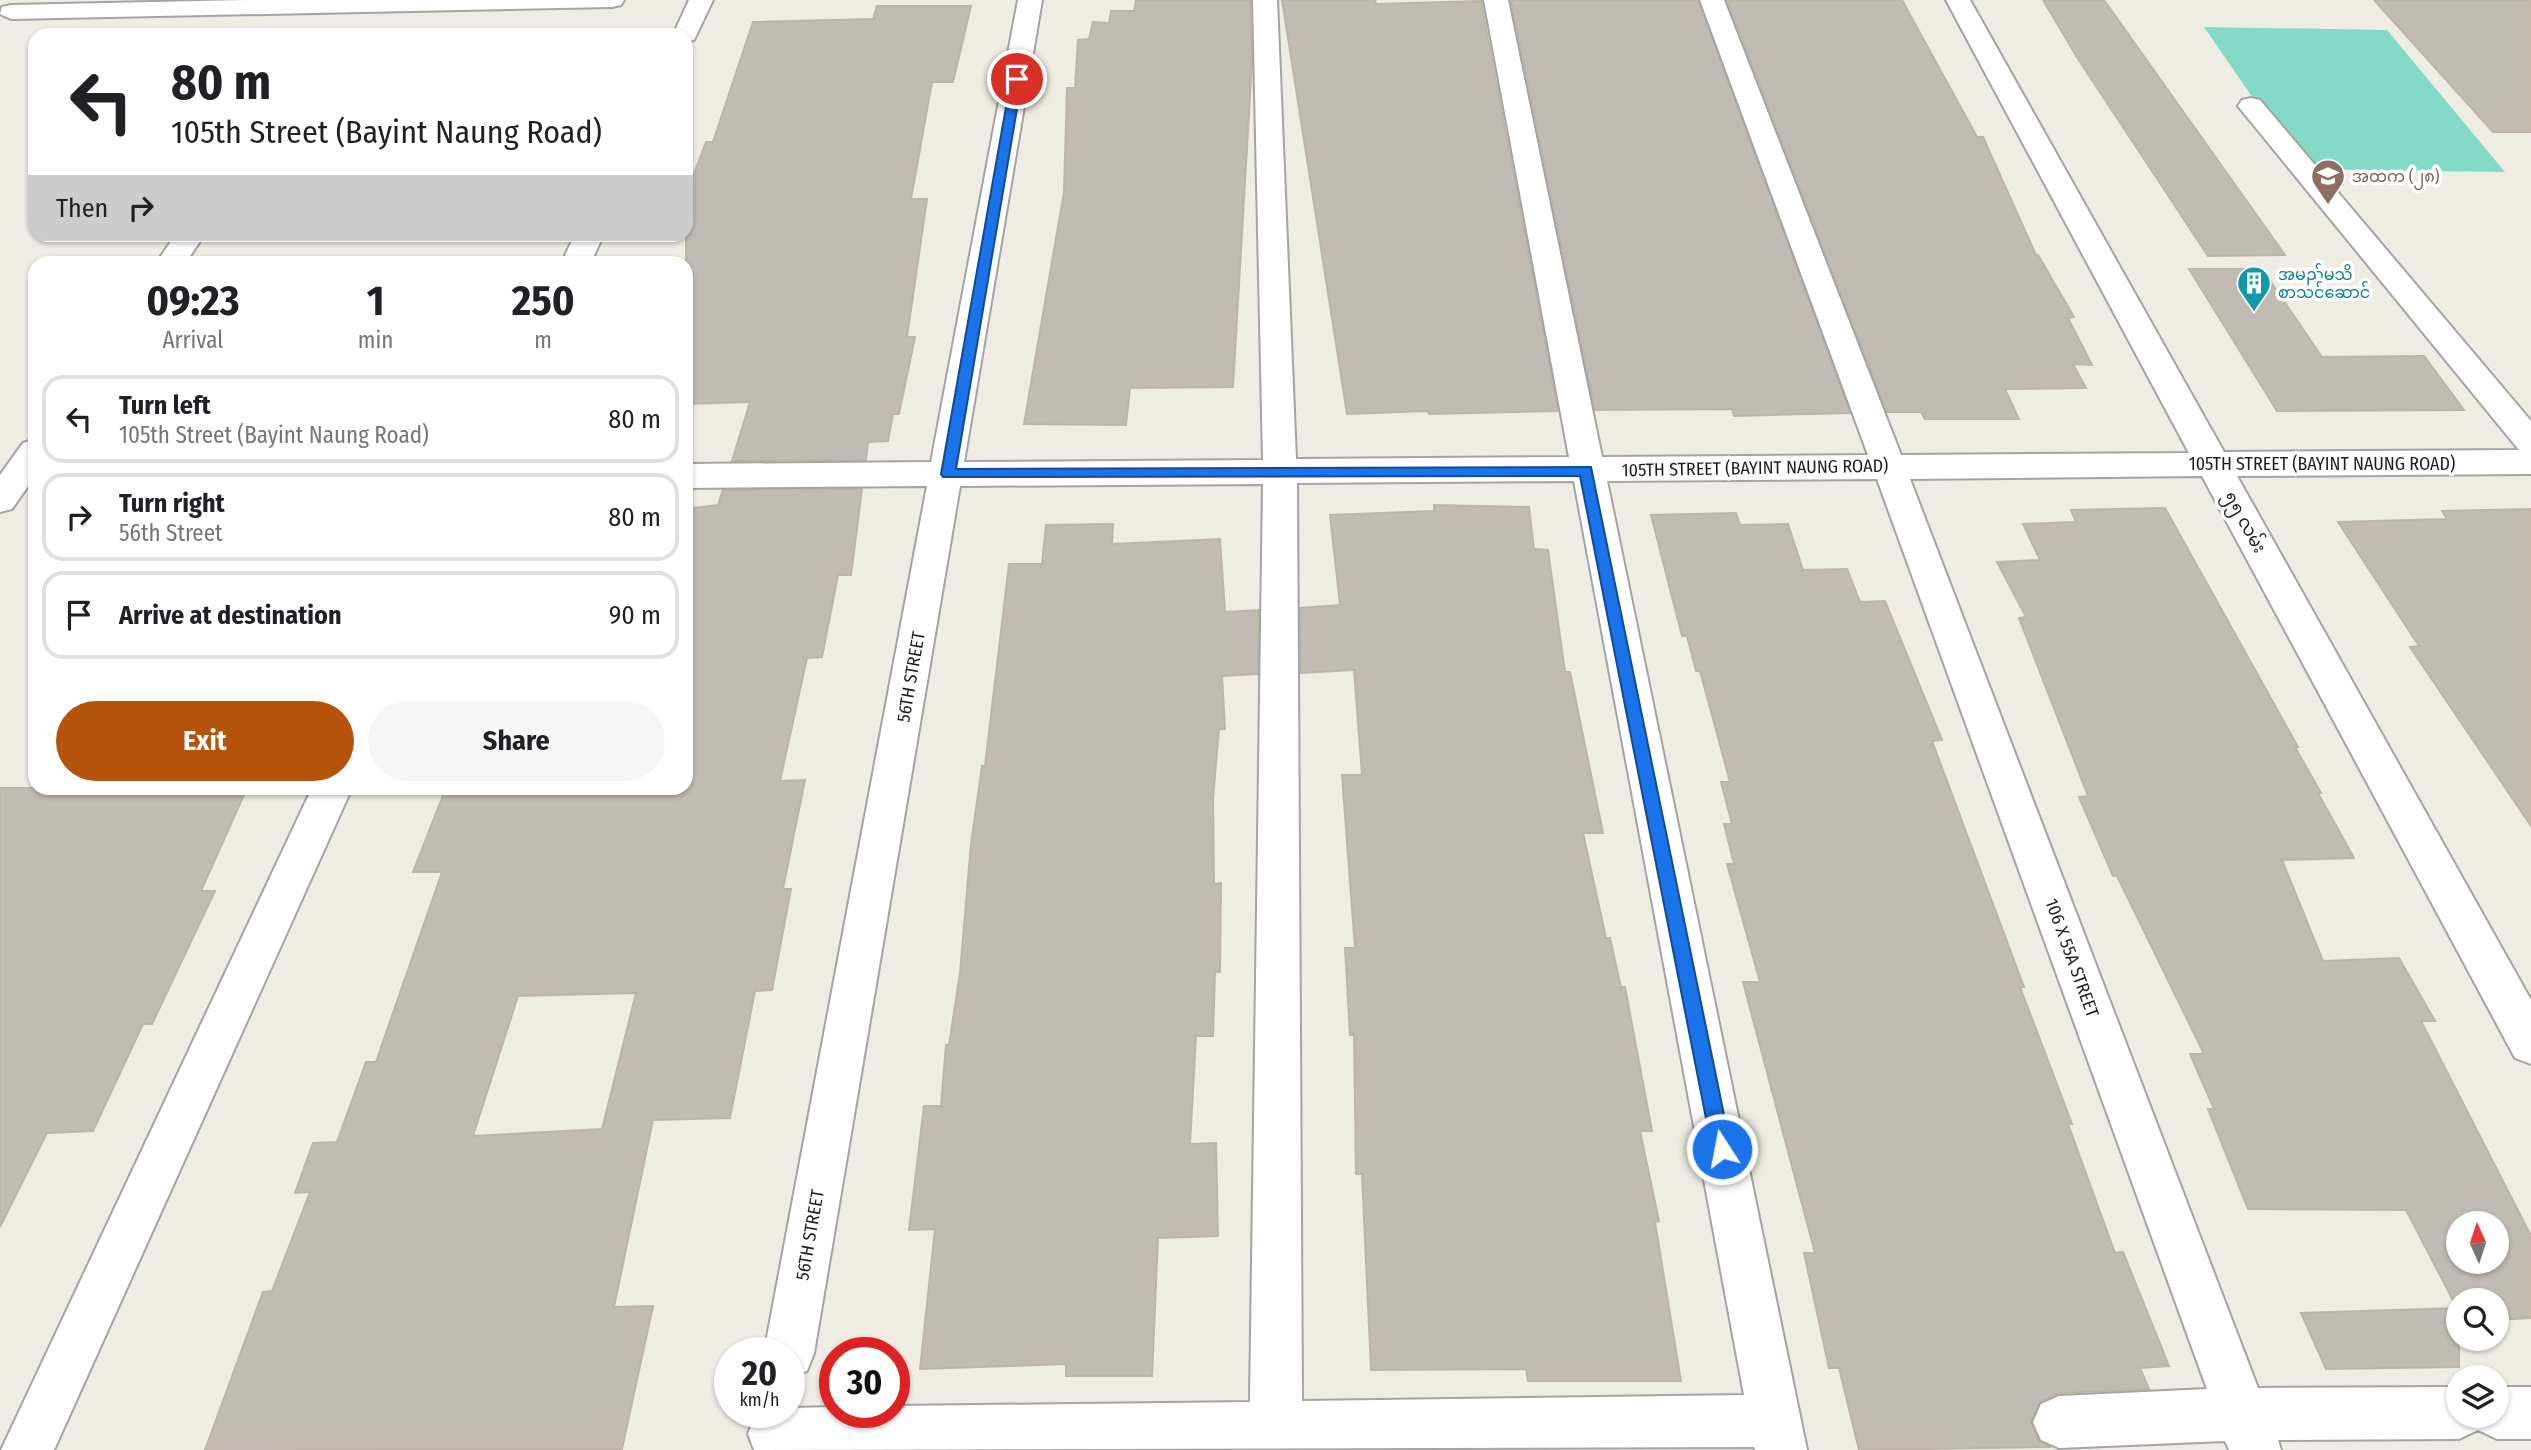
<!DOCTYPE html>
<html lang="en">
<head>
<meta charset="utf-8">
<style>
	:root { --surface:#fff; --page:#f6f6f6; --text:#202124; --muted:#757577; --line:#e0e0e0; --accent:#b45309 }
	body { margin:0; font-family:"Fira Sans Condensed","Noto Sans Myanmar",sans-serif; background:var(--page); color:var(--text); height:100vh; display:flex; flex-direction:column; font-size:26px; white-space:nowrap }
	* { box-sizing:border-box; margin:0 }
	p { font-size:23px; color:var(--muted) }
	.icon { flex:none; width:38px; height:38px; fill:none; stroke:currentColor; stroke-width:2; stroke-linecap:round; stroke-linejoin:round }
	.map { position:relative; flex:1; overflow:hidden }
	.drawer { position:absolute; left:28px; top:256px; width:665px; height:539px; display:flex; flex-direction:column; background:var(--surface); border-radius:21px; box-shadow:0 2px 5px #0004 }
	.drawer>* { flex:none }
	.hud { position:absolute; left:28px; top:28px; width:665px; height:214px; border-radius:21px; box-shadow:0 2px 5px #0004; background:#fff; color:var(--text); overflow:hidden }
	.needle { width:46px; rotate:357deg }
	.fabs { position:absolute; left:2446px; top:1211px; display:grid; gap:14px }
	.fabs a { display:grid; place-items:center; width:63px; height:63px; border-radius:50%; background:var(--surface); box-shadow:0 2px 5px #0004; font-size:35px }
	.speed { position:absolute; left:714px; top:1337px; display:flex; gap:14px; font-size:35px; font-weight:700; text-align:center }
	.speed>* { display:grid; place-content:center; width:91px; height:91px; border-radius:50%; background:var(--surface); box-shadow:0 2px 5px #0004; line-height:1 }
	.speed small { font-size:18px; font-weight:400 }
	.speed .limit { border:10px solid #d22; background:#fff; color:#111 }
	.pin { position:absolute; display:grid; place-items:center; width:60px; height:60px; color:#fff; margin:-30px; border:4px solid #fff; border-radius:50%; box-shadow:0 2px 7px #0007 }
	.me { position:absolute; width:77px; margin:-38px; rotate:349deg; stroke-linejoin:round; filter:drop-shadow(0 0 5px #0008) }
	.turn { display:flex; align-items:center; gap:24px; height:147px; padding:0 28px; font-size:32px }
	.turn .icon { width:91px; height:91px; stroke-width:2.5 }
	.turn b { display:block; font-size:49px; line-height:60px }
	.then { display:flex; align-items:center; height:66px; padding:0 28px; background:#0003; gap:14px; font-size:26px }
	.eta { display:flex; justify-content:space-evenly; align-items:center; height:119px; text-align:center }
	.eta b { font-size:42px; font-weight:700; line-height:49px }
	.action { display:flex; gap:14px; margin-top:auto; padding:14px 28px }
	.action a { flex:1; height:80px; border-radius:42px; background:var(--accent); color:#fff; font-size:28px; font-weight:700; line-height:80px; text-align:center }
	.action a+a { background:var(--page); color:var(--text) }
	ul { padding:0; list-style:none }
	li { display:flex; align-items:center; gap:21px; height:88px; margin:0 14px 10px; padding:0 14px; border:4px solid var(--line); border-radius:21px }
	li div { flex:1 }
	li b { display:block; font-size:26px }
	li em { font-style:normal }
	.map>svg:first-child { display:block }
	.pitch { fill:#83dac7 }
	.building { fill:#c2bbb3; stroke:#bfb5a6; stroke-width:2; fill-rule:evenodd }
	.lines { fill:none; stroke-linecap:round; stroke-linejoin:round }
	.minor-casing { stroke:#a4a4a4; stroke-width:4 }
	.minor { fill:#fff; fill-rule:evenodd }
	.route { fill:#1a73e8; stroke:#114b97; stroke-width:2 }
	.labels { text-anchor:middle; stroke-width:7; stroke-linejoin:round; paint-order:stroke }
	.far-education-label { font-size:16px; fill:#785e54; stroke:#fff; text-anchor:start }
	.far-culture-label { font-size:16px; fill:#0d838f; stroke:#fff; text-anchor:start }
	.street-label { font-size:18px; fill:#1d1d1d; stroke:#fff }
</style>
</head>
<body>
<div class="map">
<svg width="2531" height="1450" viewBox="0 0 2531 1450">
	<rect width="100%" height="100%" fill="#eeece3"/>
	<path class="pitch" d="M2204,27L2387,30L2505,172L2302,169Z"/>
	<path class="building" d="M1136,0H1250L1252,62L1233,387L1130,388L1126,425L1024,424L1064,192L1067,88H1075L1078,40L1089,39L1093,22L1109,23L1111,11H1134Z
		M1282,0H1375L1376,4L1481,1L1558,411L1429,414L1428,411L1347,414Z
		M1511,0H1698L1850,413L1734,416L1732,409L1595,410Z
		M1727,0H1902L1977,137H1983L2036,255H2038L2074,317L2068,318L2092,365L2073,364L2086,388L2005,389L2019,419H1925L1921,412H1887Z
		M2043,0H2104L2285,255L2208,256L2078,59Z
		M2374,0H2531V132H2493Z
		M877,6H971L953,82H932L911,199H927L907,337H915L899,414H893L888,441L868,442L866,460L732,461L750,402L686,404V195L706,142H713L753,22L873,19Z
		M2189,269H2262L2322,357L2424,356L2464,410L2277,411Z
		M862,489L851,575H838L822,657L807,658L780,781L805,780L783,889H791L772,990L755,991L730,1118L653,1120L614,1307L653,1306L622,1449L205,1450L263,1292L272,1291L310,1192L295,1193L313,1143L337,1142L366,1062H376L442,872H413L446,788H686V509L718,505L723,490ZM636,993L602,1129L473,1136L518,996Z
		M1434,505L1529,507L1534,549L1548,550L1565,672H1570L1603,833H1583L1606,938H1610L1621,987H1625L1652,1131H1640L1659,1221L1655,1222L1681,1381H1528L1526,1369L1371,1370L1362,1174H1356L1354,1035H1350L1345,948H1355L1342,775H1362L1354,670L1301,673L1300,608L1340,605L1330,515L1434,511Z
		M2165,508L2298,747H2295L2321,793H2318L2354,858L2282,860L2323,961L2399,958L2435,1021H2421L2531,1236V1318L2497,1320V1300H2459V1367L2326,1369L2301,1313L2457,1308L2406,1210L2248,1209L2208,1109H2214L2190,1054H2204L2117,876H2113L2079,797L2088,796L2019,618L2026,617L1997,562L2040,560L2023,524L2076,522L2071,510ZM2459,1223H2497V1262H2459Z
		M2531,509V826L2410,647L2419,646L2338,522L2447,519L2442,511Z
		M1736,513L1740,525L1788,524L1803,570L1847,569L1860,602L1885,601L1942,740L1932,741L2024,987H2020L2072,1124H2068L2115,1253L2123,1252L2169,1366L2140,1368L2149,1389L2059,1393L2040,1402L2031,1423L2039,1441L2051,1447L1859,1450L1839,1368H1829L1804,1253H1815L1743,982H1760L1727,864H1734L1724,824H1732L1721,782H1730L1700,671H1696L1687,636H1682L1651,515Z
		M1113,524L1112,544L1220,539L1225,612L1259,610L1258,674L1222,676L1225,729H1219L1213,799L1214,884L1221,883L1220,972H1215L1213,1036H1196L1190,1144L1216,1143L1218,1236L1158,1238L1152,1376H1066V1364L920,1369L935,1229L909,1230L924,1106H941L946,1045H949L960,973L971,844L982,766H985L1009,564H1042L1046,525Z
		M0,788H247L201,891H215L152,1024H143L93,1131L47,1133L0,1227Z"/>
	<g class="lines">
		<g class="minor-casing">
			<path id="minor" d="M246,0H624L621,5L612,7L11,19L0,14L2,7L11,5Z
				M689,0H713L694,40L686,42V35H673Z
				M1018,0H1042L964,462L1263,460L1253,0H1277L1296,459L1569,457L1484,0H1508L1602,457L1868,455L1700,0H1724L1901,455L2189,453L1946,0H1970L2224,452L2519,450L2238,106L2242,100L2251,98L2260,100L2531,421V474L2237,476L2531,1000V1064L2515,1058L2202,476L1910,479L2258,1388L2459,1387V1416H2497V1387H2531V1439H2497L2478,1430L2459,1439L2278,1440L2281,1450H2229L2225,1441L2059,1448L2041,1440L2033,1422L2041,1404L2059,1396L2207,1389L1877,479L1607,481L1807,1450H1755L1754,1447L754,1450L748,1434L755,1415L763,1412H789V1408L835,1407V1412H894V1406L1250,1402L1263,484L960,486L814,1353L807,1371L789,1378V1353H764L927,486L686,488V464L931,462ZM1574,481L1744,1395L1302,1401L1297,483Z
				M176,234H205L186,262H157Z
				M575,234H604L591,262H562Z
				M35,439V476L12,509L0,512V475L23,443Z
				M312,788H352L54,1450H1Z"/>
		</g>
		<use href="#minor" class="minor"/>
	</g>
	<path class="route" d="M1017,76L1022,79L956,469L1591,467L1731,1149L1729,1156L1722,1159L1715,1156L1712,1149L1580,476L943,477L941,474L1011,79Z"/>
	<defs>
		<g id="school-pin" transform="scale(1.75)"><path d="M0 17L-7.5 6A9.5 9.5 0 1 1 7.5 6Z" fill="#8d6e63" stroke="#fff"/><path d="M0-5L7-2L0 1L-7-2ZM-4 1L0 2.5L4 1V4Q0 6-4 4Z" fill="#fff"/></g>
		<g id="building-pin" transform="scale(1.75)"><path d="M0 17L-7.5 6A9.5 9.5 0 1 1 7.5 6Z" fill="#0f9aa8" stroke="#fff"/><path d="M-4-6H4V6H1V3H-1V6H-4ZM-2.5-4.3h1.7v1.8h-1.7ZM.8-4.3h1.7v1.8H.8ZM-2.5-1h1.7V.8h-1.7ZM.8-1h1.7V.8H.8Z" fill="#fff"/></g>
	</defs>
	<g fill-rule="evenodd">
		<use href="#school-pin" x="2328" y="176"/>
		<use href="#building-pin" x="2254" y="283"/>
	</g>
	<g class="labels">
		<g class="far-education-label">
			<text x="2352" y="182">အထက (၂၈)</text>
		</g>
		<g class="far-culture-label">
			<text x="2278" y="280">အမည်မသိ<tspan x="2278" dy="18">စာသင်ဆောင်</tspan></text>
		</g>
		<g class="street-label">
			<text x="2322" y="470">105TH STREET (BAYINT NAUNG ROAD)</text>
			<text transform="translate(1755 468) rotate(-1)" y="6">105TH STREET (BAYINT NAUNG ROAD)</text>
			<text transform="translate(2245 522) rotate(61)" y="6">၅၅ လမ်း</text>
			<text transform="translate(911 677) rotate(-80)" y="6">56TH STREET</text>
			<text transform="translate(2072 958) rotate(70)" y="6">106 X 55A STREET</text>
			<text transform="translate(810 1235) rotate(-80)" y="6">56TH STREET</text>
		</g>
	</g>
</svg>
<div class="fabs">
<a><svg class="needle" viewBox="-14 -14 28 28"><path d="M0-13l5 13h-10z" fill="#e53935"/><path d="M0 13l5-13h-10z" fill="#757577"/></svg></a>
<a><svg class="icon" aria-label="search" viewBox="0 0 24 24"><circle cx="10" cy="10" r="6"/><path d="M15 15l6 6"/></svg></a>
<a><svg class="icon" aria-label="layers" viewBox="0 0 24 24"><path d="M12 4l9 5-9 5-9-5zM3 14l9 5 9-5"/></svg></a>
</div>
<div class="speed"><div>20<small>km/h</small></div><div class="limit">30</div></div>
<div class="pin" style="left:1017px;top:79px;background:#d93025"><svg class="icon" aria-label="arrive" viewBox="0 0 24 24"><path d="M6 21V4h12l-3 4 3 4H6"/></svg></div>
<svg class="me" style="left:1722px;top:1149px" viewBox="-20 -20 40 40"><circle r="17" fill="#1a73e8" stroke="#fff" stroke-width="3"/><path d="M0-11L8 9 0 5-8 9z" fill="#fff"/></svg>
<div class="hud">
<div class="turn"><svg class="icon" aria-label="left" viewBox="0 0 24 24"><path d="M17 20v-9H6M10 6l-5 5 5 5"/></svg><div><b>80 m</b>105th Street (Bayint Naung Road)</div></div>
<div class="then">Then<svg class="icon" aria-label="right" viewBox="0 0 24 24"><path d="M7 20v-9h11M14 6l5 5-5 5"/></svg></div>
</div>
<section class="drawer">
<div class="eta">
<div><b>09:23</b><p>Arrival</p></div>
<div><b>1</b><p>min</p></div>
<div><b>250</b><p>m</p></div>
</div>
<ul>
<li><svg class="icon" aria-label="left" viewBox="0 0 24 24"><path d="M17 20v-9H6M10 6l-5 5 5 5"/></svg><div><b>Turn left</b><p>105th Street (Bayint Naung Road)</p></div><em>80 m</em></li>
<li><svg class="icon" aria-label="right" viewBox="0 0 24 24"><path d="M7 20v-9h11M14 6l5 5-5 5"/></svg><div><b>Turn right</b><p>56th Street</p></div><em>80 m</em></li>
<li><svg class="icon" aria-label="arrive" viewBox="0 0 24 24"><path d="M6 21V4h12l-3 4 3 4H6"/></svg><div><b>Arrive at destination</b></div><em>90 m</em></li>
</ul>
<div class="action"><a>Exit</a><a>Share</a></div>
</section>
</div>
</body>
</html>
